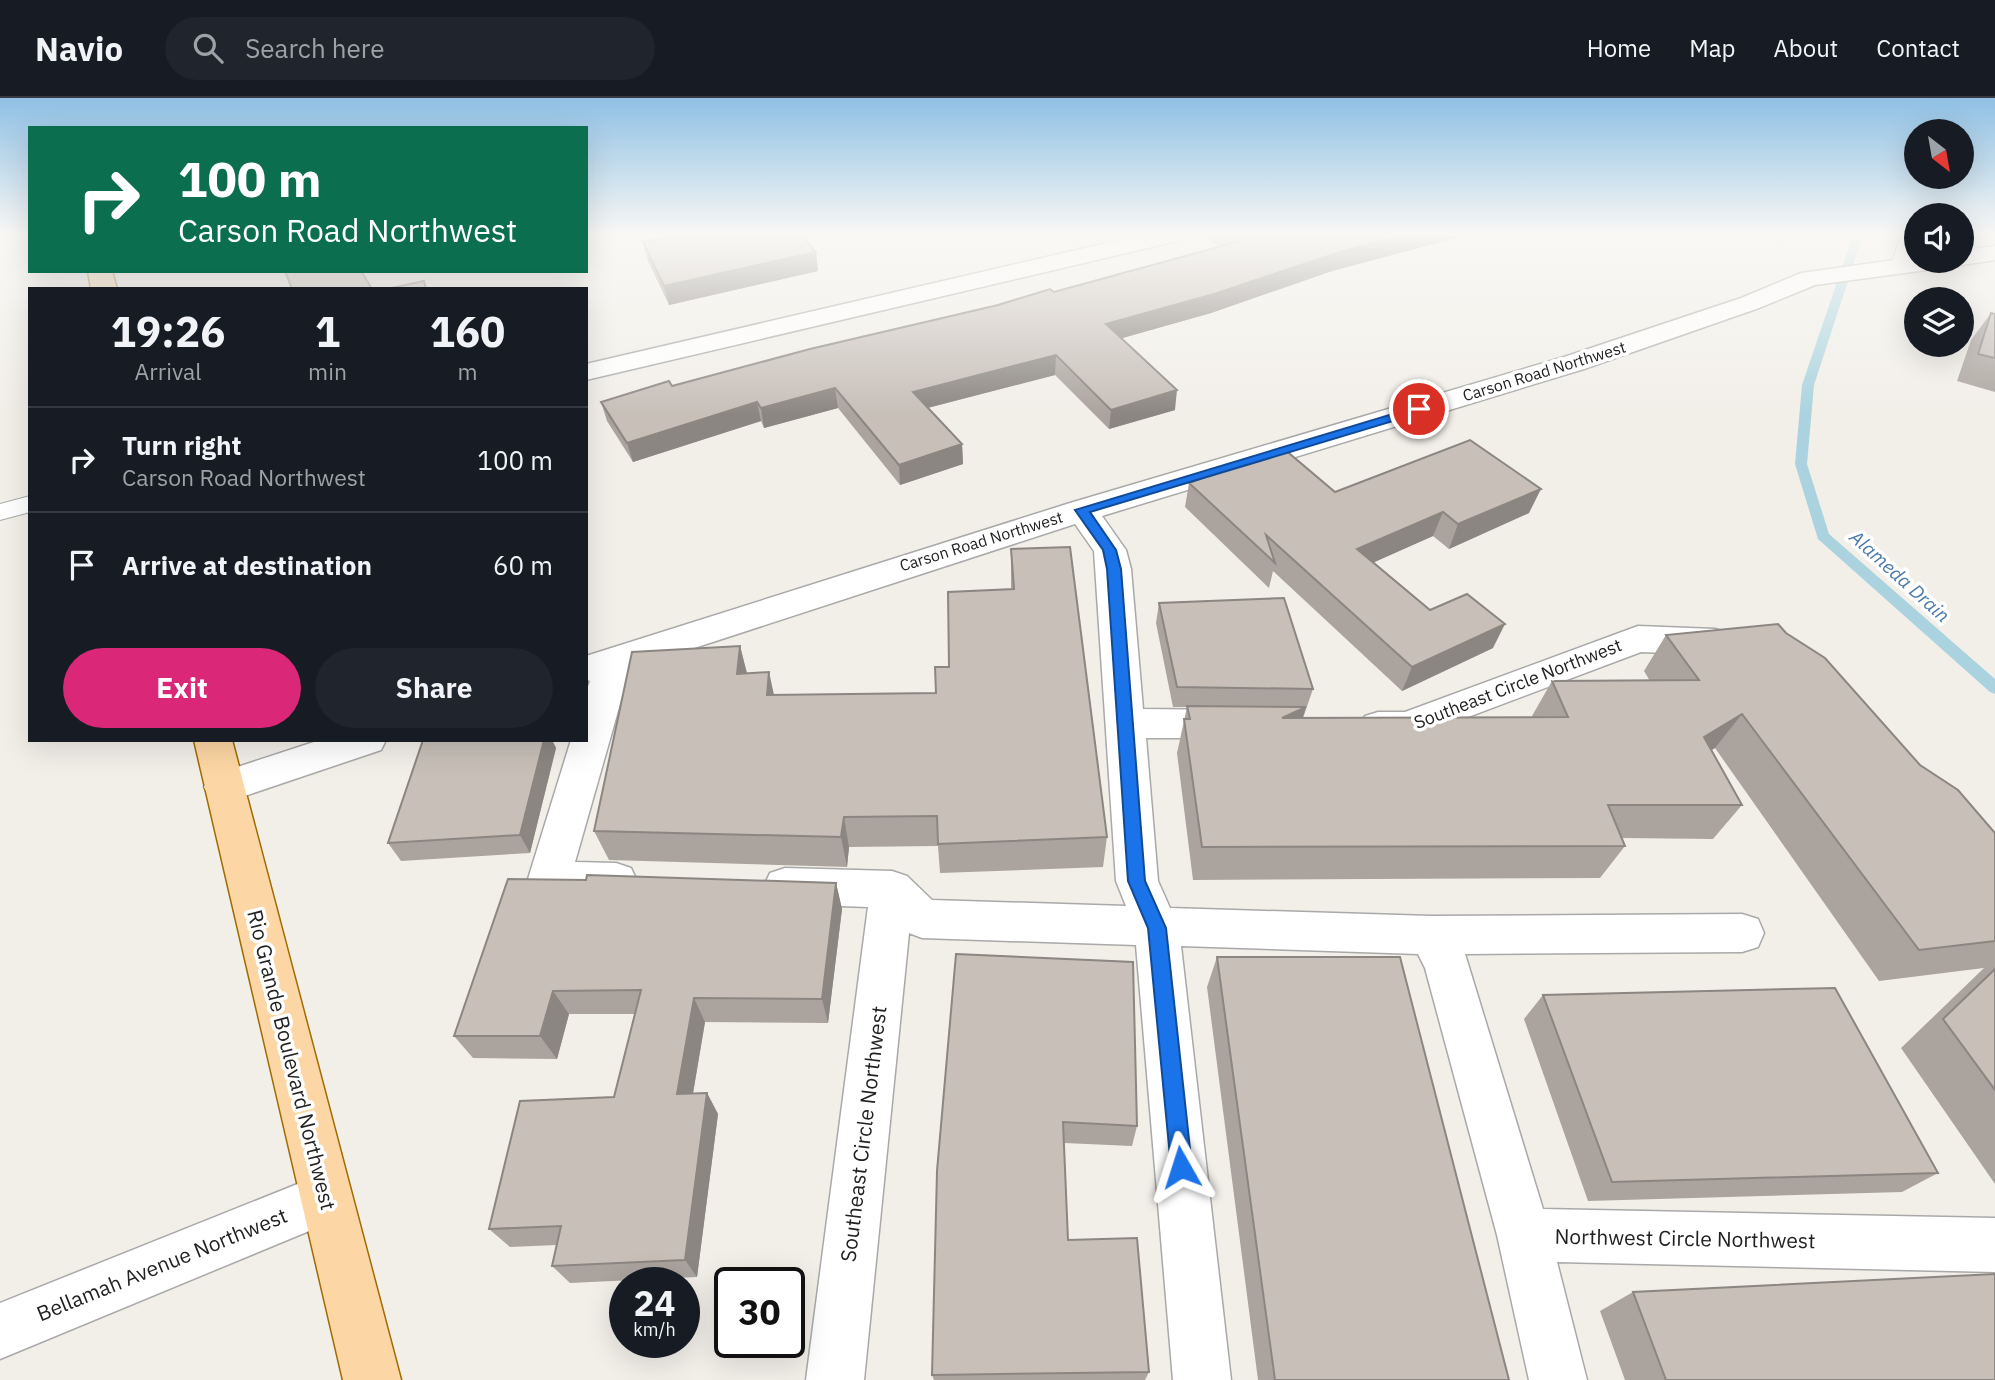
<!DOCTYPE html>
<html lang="en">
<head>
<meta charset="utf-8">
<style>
	:root { --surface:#171b24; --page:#20242c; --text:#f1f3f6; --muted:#9ea1a6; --line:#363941; --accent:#db2777 }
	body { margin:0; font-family:"IBM Plex Sans",sans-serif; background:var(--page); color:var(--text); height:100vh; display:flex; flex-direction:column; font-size:26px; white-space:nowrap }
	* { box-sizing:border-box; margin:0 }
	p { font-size:23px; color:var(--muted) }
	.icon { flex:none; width:38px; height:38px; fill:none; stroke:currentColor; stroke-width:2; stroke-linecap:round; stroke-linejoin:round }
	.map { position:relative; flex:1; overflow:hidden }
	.side { position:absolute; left:28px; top:189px; width:560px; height:455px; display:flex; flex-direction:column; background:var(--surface); border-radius:0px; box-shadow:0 7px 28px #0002 }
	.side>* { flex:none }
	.hud { position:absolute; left:28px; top:28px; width:560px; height:147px; border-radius:0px; box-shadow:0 7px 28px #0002; background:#0b6e4f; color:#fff; overflow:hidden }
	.needle { width:46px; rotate:149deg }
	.tools { position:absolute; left:1904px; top:21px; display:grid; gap:14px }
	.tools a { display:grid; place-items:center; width:70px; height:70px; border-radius:50%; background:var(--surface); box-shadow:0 7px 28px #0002; font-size:35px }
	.speed { position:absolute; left:609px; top:1169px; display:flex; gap:14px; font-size:35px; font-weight:700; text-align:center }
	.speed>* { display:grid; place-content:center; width:91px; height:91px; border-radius:50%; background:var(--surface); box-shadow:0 7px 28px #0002; line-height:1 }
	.speed small { font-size:18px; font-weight:400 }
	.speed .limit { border:4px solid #111; border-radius:10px; background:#fff; color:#111 }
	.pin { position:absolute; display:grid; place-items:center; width:60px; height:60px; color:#fff; margin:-30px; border:4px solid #fff; border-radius:50%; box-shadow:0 2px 7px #0007 }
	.me { position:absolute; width:77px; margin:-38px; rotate:354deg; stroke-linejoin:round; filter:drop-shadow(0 0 5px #0008) }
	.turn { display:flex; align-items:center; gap:24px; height:147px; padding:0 35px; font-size:32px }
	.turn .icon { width:91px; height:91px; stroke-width:2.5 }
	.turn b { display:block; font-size:49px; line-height:60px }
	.eta { display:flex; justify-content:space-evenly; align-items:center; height:119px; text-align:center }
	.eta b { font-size:42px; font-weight:700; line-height:49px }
	.action { display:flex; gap:14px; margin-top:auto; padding:14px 35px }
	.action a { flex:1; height:80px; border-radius:42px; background:var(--accent); color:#fff; font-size:28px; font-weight:700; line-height:80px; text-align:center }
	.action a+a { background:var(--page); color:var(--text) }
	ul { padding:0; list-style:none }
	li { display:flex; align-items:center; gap:21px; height:105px; padding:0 35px; border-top:2px solid var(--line) }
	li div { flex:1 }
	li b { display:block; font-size:26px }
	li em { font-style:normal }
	header { display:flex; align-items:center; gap:42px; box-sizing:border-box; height:98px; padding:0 35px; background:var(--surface); border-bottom:2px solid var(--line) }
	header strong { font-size:33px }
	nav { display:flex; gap:38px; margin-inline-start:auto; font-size:24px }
	.search { width:490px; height:63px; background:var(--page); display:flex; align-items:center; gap:18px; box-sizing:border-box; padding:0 24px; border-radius:38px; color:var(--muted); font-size:26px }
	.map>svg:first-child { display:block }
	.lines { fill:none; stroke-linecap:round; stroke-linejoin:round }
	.stream { fill:#aad3df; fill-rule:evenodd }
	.service-casing { stroke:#a9a9a9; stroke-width:2 }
	.minor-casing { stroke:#a9a9a9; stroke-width:3 }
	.tertiary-casing { stroke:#a9a9a9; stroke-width:3 }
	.primary-casing { stroke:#a06b00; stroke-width:3 }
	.service { fill:#fff; fill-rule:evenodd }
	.minor { fill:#fff; fill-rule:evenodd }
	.tertiary { fill:#fff; fill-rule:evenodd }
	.primary { fill:#fcd6a4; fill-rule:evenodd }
	.wall { fill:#aba49e }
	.shaded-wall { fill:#8b8681 }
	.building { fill:#c7bfb8; stroke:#8b8681; stroke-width:2 }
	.route { fill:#1a73e8; stroke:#114b97; stroke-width:2 }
	.labels { text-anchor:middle; stroke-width:7; stroke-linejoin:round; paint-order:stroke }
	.far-street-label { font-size:16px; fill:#222; stroke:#fff }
	.street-label { font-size:18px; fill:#222; stroke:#fff }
	.water-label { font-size:19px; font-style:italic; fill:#4a7aab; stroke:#fff }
	.near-street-label { font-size:21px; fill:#222; stroke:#fff }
</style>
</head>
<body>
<header>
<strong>Navio</strong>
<div class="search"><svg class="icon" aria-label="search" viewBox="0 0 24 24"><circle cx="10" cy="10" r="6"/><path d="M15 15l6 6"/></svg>Search here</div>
<nav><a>Home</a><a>Map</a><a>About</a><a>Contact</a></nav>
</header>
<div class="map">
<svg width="1995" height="1282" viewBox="0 0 1995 1282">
	<rect width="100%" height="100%" fill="#f2efe9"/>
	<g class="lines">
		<path class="stream" d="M1853,137H1863L1814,287L1807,366L1829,436L1995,581V596L1990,594L1818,441L1795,366L1802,287Z"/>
		<g class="service-casing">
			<path id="service" d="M1901,137H1916L1910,169L1900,175L1890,169Z
				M30,398V414L0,422V406Z"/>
		</g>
		<g class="minor-casing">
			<path id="minor" d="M1141,137H1185L1181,142L1173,144L586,282V266Z
				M1995,148V162L1962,167L1953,165L1942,170L1815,187L1759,210L1584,271L1102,418L1126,452L1131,471L1143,611L1234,612L1247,616L1253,626L1247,636L1234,640H1146L1158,783L1170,810L1431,818L1742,816L1758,821L1764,835L1758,849L1742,854L1465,856L1543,1111L1995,1120V1174L1557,1164L1587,1282H1529L1497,1137L1425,870L1418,856L1181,848L1231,1282H1173L1136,847L922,840L909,835L864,1282H806L868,809L785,806L770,801L764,788L770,775L785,770L892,773L907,778L932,802L1126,808L1116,783L1094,453L1075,426L630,571L575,764L616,765L631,770L637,783L631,796C604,805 561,803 534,794L528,781L571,642H586V594L590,583L586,581V558L1070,405L1564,259L1741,200L1801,175L1916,159V163H1962V153Z
				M1638,528L1715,531L1728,535L1733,544L1728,553L1715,557L1641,554L1407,642H1378L1365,638L1359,628L1365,618L1378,614H1405Z
				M320,642H386L381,652L224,705L210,700L204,689L210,678Z"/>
		</g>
		<g class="tertiary-casing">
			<path id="tertiary" d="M325,1075L343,1083L351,1101L343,1119L0,1261V1205Z"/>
		</g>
		<g class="primary-casing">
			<path id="primary" d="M88,173H112L117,191H91Z
				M194,642H232L401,1282H343Z"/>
		</g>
		<use href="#service" class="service"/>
		<use href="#minor" class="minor"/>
		<use href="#tertiary" class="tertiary"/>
		<use href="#primary" class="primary"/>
	</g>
	<path class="wall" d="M1204,137H1467L1332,173L1211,215L1122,240L1175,312L1109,331L1055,277L928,310L962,346L963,366L900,387L838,310L764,330L761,323L633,364L607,323L601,304L672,288L1054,194L1219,149Z
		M643,144L816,154L818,173L669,207L648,163Z
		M1991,215L1995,216V294L1957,283L1971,242Z
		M1189,385L1529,415L1449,451L1433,438L1374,464L1430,512L1493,550L1402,593L1273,473L1269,490L1185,409Z
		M1011,451L1107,739L1103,769L940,775L938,748L849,749L847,769L609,762L594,733L740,548L747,575L774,597L936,595L949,569L1011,491Z
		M1159,505L1313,591L1303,620L1533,619L1532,618L1552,583H1650L1644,573L1666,537L1786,535L1920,667L1995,735V1086L1901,950L1984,870L1879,883L1715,650L1711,652L1742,707L1713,741L1622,740L1625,748L1600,780L1193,782L1177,655L1187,609H1173L1156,525Z
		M423,642H552L556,650L530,755L401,763L388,745Z
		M508,781L836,785L842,811L828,925L705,924L693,996L707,995L718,1016L697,1179L570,1185L552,1168L557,1147L510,1149L489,1131L614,999L635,916H569L557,961L473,960L454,938Z
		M956,856L1137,1028L1132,1048L1064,1045L1068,1142L1149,1274L1145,1282H934L932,1277Z
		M1217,859L1509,1282H1258L1207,889Z
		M1543,897L1938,1075L1902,1094L1588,1103L1524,921Z
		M1633,1194L1995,1282H1625L1600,1213Z"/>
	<path class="shaded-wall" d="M1403,137H1467L1332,173L1211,215L1105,245L1106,226L1337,155Z
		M816,154L818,173L669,207L664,188Z
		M1056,257L1055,277L915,313L913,294Z
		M835,290L838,310L764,330L761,310Z
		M1177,292L1175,312L1109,331L1111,312Z
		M757,304L761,323L633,364L627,345Z
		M962,346L963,366L900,387L899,367Z
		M1541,391L1529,415L1449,451L1458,426Z
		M1443,414L1433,438L1350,475L1357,451Z
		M1505,526L1493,550L1402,593L1412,569Z
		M740,548L748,580L737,576Z
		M769,574L776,606L767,597Z
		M1306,609L1295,644L1282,620Z
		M1742,616L1715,650L1678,673L1704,639Z
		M544,642H552L556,650L530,755L520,737Z
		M844,719L849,749L847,769L841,739Z
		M836,785L842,811L828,925L822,901Z
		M553,893L569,916L557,961L540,938Z
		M694,900L705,924L689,1018L677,996Z
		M707,995L718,1016L697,1179L685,1162Z"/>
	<path class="building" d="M679,137H801L816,154L664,188L643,144Z
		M1231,137H1403L1337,155L1214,196L1106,226L1177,292L1111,312L1056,257L913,294L962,346L899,367L835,290L761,310L757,304L627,345L601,304L669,283L672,288L810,251L998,207L1050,191L1054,194L1240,143Z
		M285,173H361L372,191H292Z
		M424,183L426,191H387Z
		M1991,215L1995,216V260L1978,256Z
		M1470,342L1541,391L1458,426L1443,414L1357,451L1430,512L1467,496L1505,526L1412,569L1266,437L1275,465L1189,385L1284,351L1335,394Z
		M1070,449L1107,739L938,746L937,718L844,719L841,739L594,733L632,554L740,548L737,576L769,574L767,597L936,595L935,569H949L948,494L1014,491L1011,451Z
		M1284,500L1313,591L1177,589L1159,505Z
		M1778,526L1786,535L1825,560L1920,667L1958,692L1995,735V843L1919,852L1742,616L1704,639L1742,707H1608L1625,748L1202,749L1184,621H1190L1187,608L1306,609L1282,620L1568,619L1552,583L1699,582L1666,537Z
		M423,642H544L520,737L388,745Z
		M587,777L836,785L822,901L694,900L677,996L707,995L685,1162L552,1168L561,1128L489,1131L520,1003L614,999L641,892L553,893L540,938H454L508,781L586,782Z
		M956,856L1133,864L1137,1028L1063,1024L1068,1142L1137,1140L1149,1274L932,1277L937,1073Z
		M1217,859H1400L1509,1282H1275Z
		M1995,871V992L1943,921Z
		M1835,890L1938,1075L1612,1084L1543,897Z
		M1995,1176V1282H1666L1633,1194Z"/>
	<linearGradient id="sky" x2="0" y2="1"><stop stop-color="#8fc0e4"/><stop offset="0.43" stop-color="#f9f8f5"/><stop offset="1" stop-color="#f9f8f5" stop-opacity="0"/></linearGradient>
	<rect width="1995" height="317" fill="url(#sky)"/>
	<path class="route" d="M1419,308L1425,311L1423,314L1090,414L1116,452L1121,471L1145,783L1166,830L1192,1069L1189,1077L1181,1080L1174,1077L1171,1069L1148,830L1128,783L1107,471L1103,452L1075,412Z"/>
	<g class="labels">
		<g class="far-street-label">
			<text transform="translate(1544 273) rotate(-17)" y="6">Carson Road Northwest</text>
			<text transform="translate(981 443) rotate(-17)" y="6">Carson Road Northwest</text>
		</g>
		<g class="street-label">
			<text transform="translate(1518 586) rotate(-21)" y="6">Southeast Circle Northwest</text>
		</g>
		<g class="water-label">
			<text transform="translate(1900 478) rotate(42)" y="7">Alameda Drain</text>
		</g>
		<g class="near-street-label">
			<text transform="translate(291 962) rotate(76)" y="7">Rio Grande Boulevard Northwest</text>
			<text transform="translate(864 1036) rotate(-83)" y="7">Southeast Circle Northwest</text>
			<text transform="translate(1685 1141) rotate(1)" y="7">Northwest Circle Northwest</text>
			<text transform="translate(162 1167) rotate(-22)" y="7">Bellamah Avenue Northwest</text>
		</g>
	</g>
</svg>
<div class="tools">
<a><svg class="needle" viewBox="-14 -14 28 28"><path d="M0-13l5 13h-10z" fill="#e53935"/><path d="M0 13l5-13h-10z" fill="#9ea1a6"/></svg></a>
<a><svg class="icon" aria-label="sound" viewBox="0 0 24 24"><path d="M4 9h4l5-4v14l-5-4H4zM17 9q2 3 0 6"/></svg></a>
<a><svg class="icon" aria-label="layers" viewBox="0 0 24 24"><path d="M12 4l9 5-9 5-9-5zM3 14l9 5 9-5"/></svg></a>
</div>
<div class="speed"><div>24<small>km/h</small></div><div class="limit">30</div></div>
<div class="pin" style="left:1419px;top:311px;background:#d93025"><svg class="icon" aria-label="arrive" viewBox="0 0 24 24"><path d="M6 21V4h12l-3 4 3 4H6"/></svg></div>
<svg class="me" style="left:1181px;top:1069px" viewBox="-20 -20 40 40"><path d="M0-17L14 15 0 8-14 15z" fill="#1a73e8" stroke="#fff" stroke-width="4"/></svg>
<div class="hud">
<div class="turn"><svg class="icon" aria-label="right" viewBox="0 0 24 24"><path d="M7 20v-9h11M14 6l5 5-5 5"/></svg><div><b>100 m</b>Carson Road Northwest</div></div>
</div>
<section class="side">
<div class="eta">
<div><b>19:26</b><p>Arrival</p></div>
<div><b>1</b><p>min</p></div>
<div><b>160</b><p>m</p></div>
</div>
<ul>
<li><svg class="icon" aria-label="right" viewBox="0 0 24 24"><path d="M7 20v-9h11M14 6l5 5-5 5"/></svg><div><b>Turn right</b><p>Carson Road Northwest</p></div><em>100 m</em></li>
<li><svg class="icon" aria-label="arrive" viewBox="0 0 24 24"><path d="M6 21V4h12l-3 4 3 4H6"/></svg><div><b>Arrive at destination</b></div><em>60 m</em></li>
</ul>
<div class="action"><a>Exit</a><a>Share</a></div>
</section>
</div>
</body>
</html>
